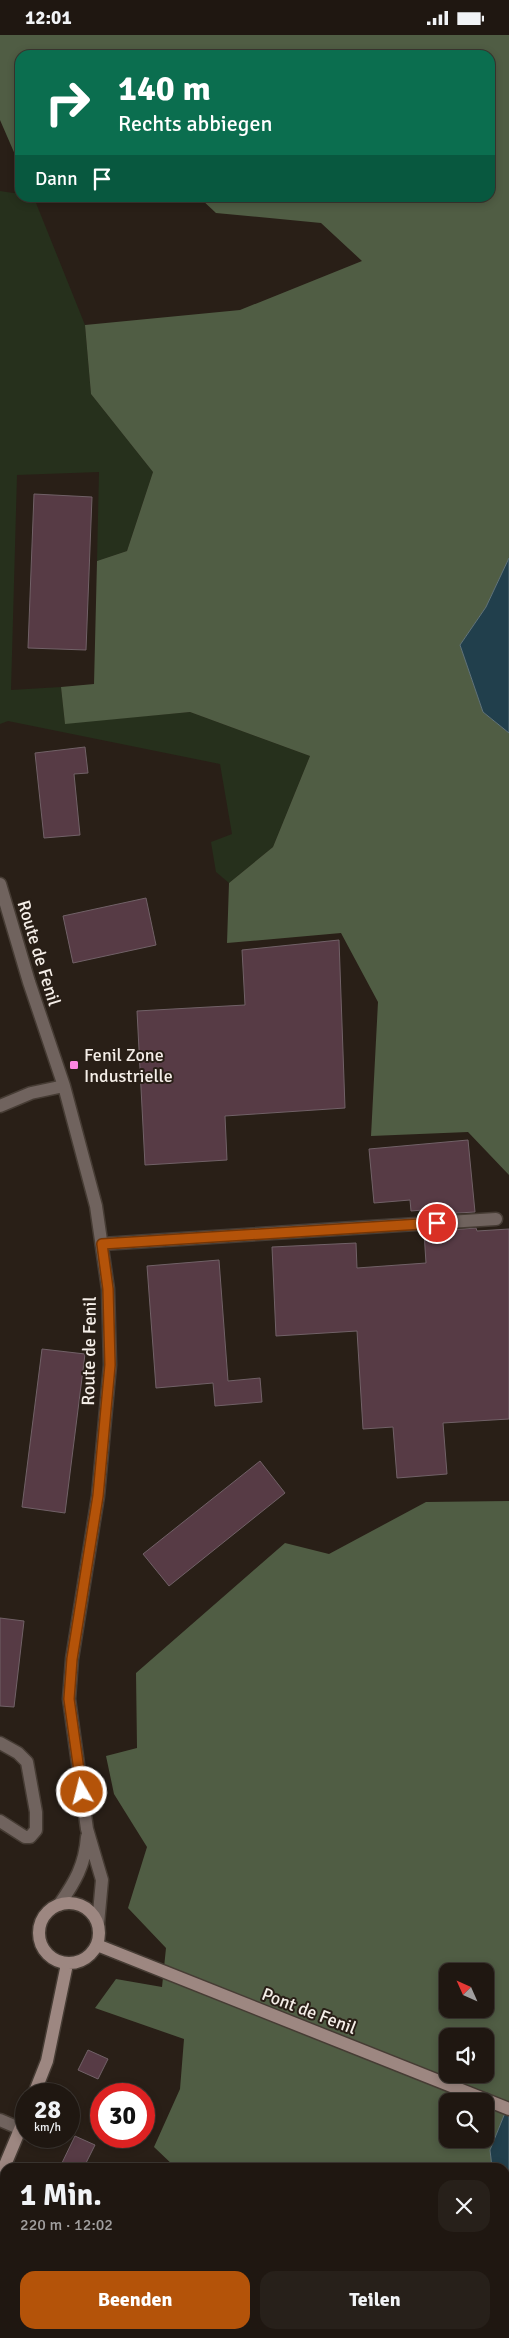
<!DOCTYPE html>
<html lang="de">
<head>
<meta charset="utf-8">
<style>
	:root { --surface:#1f1711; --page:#27201a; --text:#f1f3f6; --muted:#a19f9f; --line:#3c3631; --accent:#b45309 }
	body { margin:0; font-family:Signika,sans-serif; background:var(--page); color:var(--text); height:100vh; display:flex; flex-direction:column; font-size:19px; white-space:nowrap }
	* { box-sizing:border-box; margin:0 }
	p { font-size:16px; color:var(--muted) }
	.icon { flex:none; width:28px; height:28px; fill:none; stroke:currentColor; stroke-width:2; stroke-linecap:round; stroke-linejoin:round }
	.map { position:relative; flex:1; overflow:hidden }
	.details { position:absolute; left:0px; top:2128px; width:510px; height:176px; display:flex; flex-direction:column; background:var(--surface); border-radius:15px 15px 0 0; box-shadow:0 2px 8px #0003,0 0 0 1px var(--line) }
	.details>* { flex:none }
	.banner { position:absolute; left:15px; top:15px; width:480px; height:152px; border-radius:15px; box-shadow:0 2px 8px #0003,0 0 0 1px var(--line); background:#0b6e4f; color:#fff; overflow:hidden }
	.needle { width:32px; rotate:315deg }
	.fabs { position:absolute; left:439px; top:1928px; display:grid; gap:10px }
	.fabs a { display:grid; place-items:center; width:55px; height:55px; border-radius:10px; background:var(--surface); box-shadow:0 2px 8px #0003,0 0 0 1px var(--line); font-size:25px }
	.speed { position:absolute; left:15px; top:2048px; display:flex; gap:10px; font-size:25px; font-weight:700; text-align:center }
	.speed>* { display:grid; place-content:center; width:65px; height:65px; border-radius:50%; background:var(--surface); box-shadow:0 2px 8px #0003,0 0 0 1px var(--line); line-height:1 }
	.speed small { font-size:12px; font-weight:400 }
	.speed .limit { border:8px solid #d22; background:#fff; color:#111 }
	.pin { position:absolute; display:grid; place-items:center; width:42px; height:42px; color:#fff; margin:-21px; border:2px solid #fff; border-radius:50%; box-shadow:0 1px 5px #0007 }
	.me { position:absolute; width:55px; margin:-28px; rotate:352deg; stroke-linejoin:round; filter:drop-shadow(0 0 4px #0008) }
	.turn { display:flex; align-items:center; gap:18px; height:105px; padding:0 20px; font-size:22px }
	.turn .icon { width:65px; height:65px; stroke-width:2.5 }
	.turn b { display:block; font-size:35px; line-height:42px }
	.then { display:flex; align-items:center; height:48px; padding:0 20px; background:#0003; gap:10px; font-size:19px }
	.round { display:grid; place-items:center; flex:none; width:52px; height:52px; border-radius:15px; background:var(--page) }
	.overview { display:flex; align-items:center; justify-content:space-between; height:85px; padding:0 20px }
	h1 { font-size:30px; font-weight:700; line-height:38px }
	.button { display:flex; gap:10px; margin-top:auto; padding:10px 20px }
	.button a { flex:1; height:58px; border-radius:15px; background:var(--accent); color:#fff; font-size:20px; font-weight:700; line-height:58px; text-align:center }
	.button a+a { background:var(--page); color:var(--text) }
	.status { display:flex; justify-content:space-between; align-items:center; height:35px; padding:0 25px; background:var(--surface); direction:ltr }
	.status svg { height:14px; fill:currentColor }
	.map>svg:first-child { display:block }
	.green { fill:#26301c }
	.forest { fill:#505d44; fill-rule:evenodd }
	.water { fill:#213f4c; stroke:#61747b }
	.building { fill:#573b45; stroke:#716167 }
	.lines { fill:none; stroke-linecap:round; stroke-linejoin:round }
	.lane-casing { stroke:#463c34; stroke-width:15 }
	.street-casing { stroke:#463c34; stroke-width:15 }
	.secondary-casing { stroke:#463c34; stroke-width:15 }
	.lane { stroke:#70635e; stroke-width:12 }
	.street { stroke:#70635e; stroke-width:12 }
	.secondary { stroke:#9d8781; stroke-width:12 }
	.route-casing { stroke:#753606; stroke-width:12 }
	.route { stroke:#b45309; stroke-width:9 }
	.poi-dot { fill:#fd86e2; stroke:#291f17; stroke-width:2 }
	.labels { text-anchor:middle; stroke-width:4; stroke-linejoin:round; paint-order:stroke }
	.street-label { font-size:18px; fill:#f5eee8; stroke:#291f17 }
	.poi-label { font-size:18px; fill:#f5eee8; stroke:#291f17; text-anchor:start }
</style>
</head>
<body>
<div class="status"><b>12:01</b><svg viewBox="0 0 49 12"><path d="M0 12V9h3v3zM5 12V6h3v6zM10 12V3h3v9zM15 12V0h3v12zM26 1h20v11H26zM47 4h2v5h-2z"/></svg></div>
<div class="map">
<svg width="509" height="2303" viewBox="0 0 509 2303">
	<rect width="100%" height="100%" fill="#291f17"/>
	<path class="green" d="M0,156L20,159V162L34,163L85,290L91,359L153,437L127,516L97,526L99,437L17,440L11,655L61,652L65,688L190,677L310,721L273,812L229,848L216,837L211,807L232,799L220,729L8,686L0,689Z"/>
	<path class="forest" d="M0,0H509V523L486,572L460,610L483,677L509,698V1140L468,1097L371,1101L378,967L341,898L227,908L229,848L273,812L310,721L190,677L65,689L61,652L94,649L97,526L127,516L153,437L91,359L85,290L240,275L362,226L321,188L216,178L200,163L490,162V20H20V131L0,85Z
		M509,1466V2068L490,2115L492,2132H175L154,2112L180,2054L184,2004L95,1973L116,1944L162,1952L166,1913L128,1873L147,1812L114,1759L106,1721L137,1713L136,1638L285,1508L329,1519L426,1467ZM448,1936H485V1974H448ZM448,2001H485V2039H448ZM448,2066H485V2104H448Z
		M161,2299H500L501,2303H159Z"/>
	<path class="water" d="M509,523V698L483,677L460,610L486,572Z
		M509,2068V2303H501L500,2299H505V2132H492L490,2115Z"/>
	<path class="building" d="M34,459L92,462L86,615L28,613Z
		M85,712L88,738L74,739L80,800L44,803L35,718Z
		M146,863L156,910L73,928L63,881Z
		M339,905L345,1073L225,1081L227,1125L145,1130L137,976L245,970L242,915Z
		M468,1105L475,1177L423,1180V1175L411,1176L410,1165L374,1168L369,1114Z
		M476,1193L477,1196L509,1194V1384L443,1388L447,1439L397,1443L393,1392L363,1394L357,1296L276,1301L272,1212L356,1208L357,1233L426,1228L424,1197Z
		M219,1225L228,1346L260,1343L262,1367L215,1371L213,1348L156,1353L147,1231Z
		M42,1314L85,1319L65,1478L22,1472Z
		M260,1426L285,1458L169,1551L143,1519Z
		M0,1583L24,1586L14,1672L0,1671Z
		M88,2015L108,2024L98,2044L78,2035Z
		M75,2101L95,2110L84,2132H60Z"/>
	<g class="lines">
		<g class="lane-casing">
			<path id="lane" d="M102,1209L496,1184
				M0,1708L18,1718L27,1727L36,1777V1795L30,1802H25L0,1786
				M0,2085L21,2094"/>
		</g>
		<g class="street-casing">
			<path id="street" d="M0,849L29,947L64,1051L96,1171L108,1254L110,1330L98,1461L72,1624L69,1664L87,1794L102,1845L98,1889
				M0,1071L31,1058L64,1051
				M59,1870C75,1847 85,1830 87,1802"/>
		</g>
		<g class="secondary-casing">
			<path id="secondary" d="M39 1898a30 30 0 1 1 60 0a30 30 0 1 1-60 0Z
				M97,1910L509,2074
				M34,2059L47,2026L67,1929
				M0,2142L26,2080"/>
		</g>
		<use href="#lane" class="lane"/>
		<use href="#street" class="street"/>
		<use href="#secondary" class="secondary"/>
	</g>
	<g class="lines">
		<g class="route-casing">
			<path id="route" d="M82,1757L69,1664L72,1624L98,1461L110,1330L108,1254L102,1209L437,1188"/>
		</g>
		<use href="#route" class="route"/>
	</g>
	<rect class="poi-dot" x="69" y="1025" width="10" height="10" rx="2.5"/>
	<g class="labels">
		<g class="street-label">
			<text transform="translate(39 918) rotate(73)" y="6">Route de Fenil</text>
			<text transform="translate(89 1316) rotate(-89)" y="6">Route de Fenil</text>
			<text transform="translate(309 1976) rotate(21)" y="6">Pont de Fenil</text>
		</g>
		<g class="poi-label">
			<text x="84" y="1026">Fenil Zone<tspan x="84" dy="21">Industrielle</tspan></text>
		</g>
	</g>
</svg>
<div class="fabs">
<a><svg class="needle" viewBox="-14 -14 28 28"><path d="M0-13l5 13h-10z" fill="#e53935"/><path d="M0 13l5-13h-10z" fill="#a19f9f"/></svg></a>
<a><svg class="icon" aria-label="sound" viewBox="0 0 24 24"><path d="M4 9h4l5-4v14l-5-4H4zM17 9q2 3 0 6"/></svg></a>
<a><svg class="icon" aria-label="search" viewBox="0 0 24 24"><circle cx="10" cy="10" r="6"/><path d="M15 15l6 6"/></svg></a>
</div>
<div class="speed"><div>28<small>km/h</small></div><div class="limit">30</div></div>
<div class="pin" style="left:437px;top:1188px;background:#d93025"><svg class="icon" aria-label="arrive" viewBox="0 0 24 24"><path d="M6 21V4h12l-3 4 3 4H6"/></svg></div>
<svg class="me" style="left:82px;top:1757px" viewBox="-20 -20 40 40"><circle r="17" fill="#b45309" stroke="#fff" stroke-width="3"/><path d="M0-11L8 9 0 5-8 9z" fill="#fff"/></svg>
<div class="banner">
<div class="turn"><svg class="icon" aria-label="right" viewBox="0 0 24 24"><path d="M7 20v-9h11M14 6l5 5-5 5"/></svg><div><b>140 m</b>Rechts abbiegen</div></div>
<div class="then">Dann<svg class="icon" aria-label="arrive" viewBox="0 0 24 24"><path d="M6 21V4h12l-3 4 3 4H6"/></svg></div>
</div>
<section class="details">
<div class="overview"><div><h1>1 Min.</h1><p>220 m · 12:02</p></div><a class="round"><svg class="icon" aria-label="close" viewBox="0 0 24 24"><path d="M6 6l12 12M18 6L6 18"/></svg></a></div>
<div class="button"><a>Beenden</a><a>Teilen</a></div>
</section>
</div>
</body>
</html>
